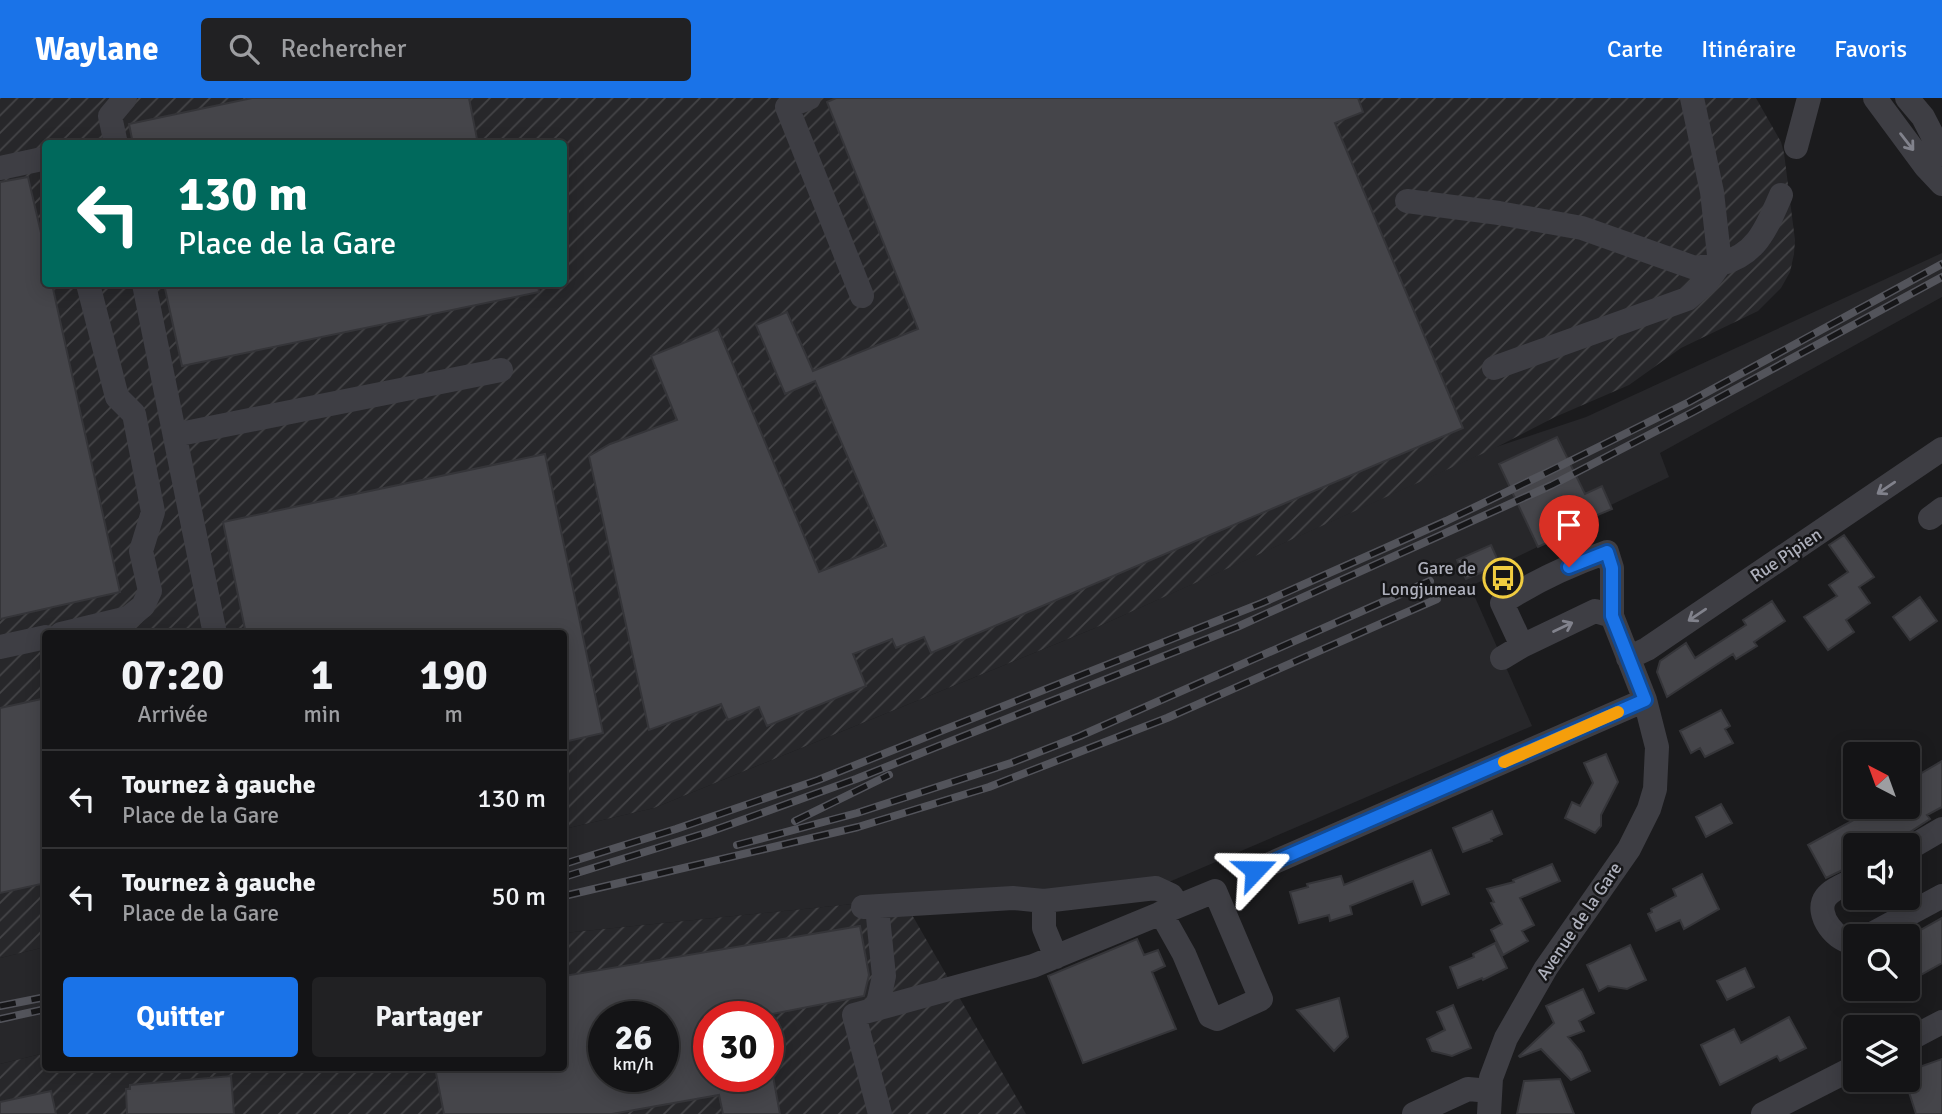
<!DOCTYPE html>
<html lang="fr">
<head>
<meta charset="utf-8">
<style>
	:root { --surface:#141416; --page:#212123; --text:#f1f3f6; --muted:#9d9ea1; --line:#333335; --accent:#1a73e8 }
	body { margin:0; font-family:Signika,sans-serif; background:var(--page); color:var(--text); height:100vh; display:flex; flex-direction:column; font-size:26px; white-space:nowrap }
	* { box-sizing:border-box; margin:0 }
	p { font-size:23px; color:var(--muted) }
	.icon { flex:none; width:38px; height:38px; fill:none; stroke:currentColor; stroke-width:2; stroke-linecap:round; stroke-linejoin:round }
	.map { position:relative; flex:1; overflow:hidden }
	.panel { position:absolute; left:42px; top:532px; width:525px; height:441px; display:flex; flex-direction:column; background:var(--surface); border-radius:7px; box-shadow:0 4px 18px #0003,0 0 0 2px var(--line) }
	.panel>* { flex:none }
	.top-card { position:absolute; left:42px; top:42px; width:525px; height:147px; border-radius:7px; box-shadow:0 4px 18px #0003,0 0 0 2px var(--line); background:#00695c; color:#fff; overflow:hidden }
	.needle { width:46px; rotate:319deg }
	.buttons { position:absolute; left:1843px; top:644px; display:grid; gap:14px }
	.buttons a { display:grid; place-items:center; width:77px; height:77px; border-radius:7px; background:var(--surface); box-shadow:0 4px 18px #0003,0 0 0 2px var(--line); font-size:35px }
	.speed { position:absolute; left:588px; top:903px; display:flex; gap:14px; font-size:35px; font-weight:700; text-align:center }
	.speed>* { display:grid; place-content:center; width:91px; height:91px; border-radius:50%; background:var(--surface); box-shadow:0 4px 18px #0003,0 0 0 2px var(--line); line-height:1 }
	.speed small { font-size:18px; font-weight:400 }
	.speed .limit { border:10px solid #d22; background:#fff; color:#111 }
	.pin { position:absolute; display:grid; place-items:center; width:60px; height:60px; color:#fff; margin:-72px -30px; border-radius:50% 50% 50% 0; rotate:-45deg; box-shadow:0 0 7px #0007 }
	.pin .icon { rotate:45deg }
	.me { position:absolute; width:77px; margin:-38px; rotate:67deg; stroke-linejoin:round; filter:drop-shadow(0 0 5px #0008) }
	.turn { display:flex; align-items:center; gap:24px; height:147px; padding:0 21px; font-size:32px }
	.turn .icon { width:91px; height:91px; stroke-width:2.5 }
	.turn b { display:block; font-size:49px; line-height:60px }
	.eta { display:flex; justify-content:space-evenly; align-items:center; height:119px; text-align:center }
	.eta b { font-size:42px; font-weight:700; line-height:49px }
	.cta { display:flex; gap:14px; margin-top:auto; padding:14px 21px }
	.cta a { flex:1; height:80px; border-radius:7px; background:var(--accent); color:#fff; font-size:28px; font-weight:700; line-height:80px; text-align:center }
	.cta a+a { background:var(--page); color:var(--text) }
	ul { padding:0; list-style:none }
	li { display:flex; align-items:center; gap:21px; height:98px; padding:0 21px; border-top:2px solid var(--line) }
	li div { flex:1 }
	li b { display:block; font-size:26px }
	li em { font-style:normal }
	header { display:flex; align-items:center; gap:42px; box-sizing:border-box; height:98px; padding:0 35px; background:var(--accent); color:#fff }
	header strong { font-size:33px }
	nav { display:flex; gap:38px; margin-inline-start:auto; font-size:24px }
	.search { width:490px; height:63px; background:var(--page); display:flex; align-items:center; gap:18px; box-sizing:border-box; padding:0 24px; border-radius:7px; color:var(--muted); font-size:26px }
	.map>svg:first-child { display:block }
	.built { fill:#27272a }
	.industrial { fill:url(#industrial-furrows); fill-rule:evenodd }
	.building { fill:#45454a; stroke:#353539; stroke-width:2; fill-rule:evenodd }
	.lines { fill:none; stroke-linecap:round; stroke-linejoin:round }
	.minor { stroke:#3e3e44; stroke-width:24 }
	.rail-casing { stroke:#53545b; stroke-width:8 }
	.rail { stroke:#161618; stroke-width:5; stroke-dasharray:16; stroke-linecap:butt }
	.oneway { stroke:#81828c }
	.route-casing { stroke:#114b97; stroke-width:18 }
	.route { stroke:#1a73e8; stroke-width:12 }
	.slow { stroke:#f59e0b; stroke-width:12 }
	.labels { text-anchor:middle; stroke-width:5; stroke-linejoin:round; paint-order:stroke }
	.street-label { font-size:18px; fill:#aeb0bc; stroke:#161618 }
	.poi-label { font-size:18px; fill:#aeb0bc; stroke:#161618; text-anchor:end }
</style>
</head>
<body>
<header>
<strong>Waylane</strong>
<div class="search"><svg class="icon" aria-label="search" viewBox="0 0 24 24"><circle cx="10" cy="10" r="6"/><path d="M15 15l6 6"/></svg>Rechercher</div>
<nav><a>Carte</a><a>Itinéraire</a><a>Favoris</a></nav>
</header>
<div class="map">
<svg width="1942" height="1016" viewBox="0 0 1942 1016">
	<defs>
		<pattern id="industrial-furrows" width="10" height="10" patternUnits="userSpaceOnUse" patternTransform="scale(1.75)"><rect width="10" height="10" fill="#27272a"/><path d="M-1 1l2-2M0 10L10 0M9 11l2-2" fill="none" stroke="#444447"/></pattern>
	</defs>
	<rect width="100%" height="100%" fill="#1b1b1d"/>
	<path class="built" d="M1942,155V199L1660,355L1669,379L1611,407L1612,411L1596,418L1597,422L1582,429V431L1556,444L1554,441L1482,476L1484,482L1470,488L1532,628L1162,787L903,801L564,835V731L654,710L1095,530L1496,349L1586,319Z
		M45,849V955L0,966V860Z"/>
	<path class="industrial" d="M0,0H1756L1781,44L1784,55L1795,142L1794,156L1790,174L1781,190L1758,213L1681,250L1629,287L1555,319L1493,351L1095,530L654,710L564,731V536H46L45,849L0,860ZM46,46H564V186H46Z
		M903,801L1026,1016H0V966L45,955L46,970H564V835ZM604,919H663V978H604ZM709,919H768V978H709Z"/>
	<path class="building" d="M252,0H469L478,46H133L129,26Z
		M836,0H1358L1363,14L1335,25L1463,330L931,555L924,539L896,550L892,541L853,556L866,588L767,628L759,609L728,622L721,606L649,632L589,358L610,346L677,322L651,258L718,231L819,474L886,448L815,283L785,296L756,227L787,214L813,273L918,231L827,4Z
		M28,79L46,156V186H52L120,494L0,521V84Z
		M164,186H538L539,194L182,268Z
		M1557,339L1585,396L1602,388L1612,411L1595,418L1597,422L1581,429L1582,431L1556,444L1555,441L1538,449L1499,366Z
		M545,356L603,635L564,644V536H246L223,424Z
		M1844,437L1874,479L1859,489L1870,505L1846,522L1854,534L1828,552L1804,519L1837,498L1829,487L1848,474L1829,447Z
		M1491,447L1500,467L1466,481L1457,462Z
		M1920,499L1937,523L1910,542L1893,519Z
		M1772,503L1785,523L1754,544L1757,548L1736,561L1733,556L1667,599L1657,574L1660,563L1686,545L1695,560L1746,527L1743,522Z
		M46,600V785L0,795V610Z
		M1721,612L1730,628L1725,631L1733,645L1705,659L1700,650L1691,655L1680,633Z
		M1606,656L1618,684L1601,717V728L1595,735L1565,720L1572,704L1580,708L1593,685L1584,665Z
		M1942,663V709L1927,717L1930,721L1890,747H1855V766L1826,780L1808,747L1877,709H1908V683Z
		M1721,706L1732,725L1706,739L1696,719Z
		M1492,713L1502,736L1491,741L1492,743L1463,754L1453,730Z
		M1431,752L1449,796L1422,807L1413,783L1350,808L1352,816L1330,823L1329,817L1299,825L1290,794L1308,789L1307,786L1341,778L1344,787Z
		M1552,766L1560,783L1520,800L1534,827L1522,833L1528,843L1503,857L1491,832L1502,826L1491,805L1494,804L1487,791L1514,784L1513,782Z
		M1702,776L1719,811L1684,831L1680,822L1656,833L1648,816L1652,814L1651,811L1676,798L1673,791Z
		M1942,820V865L1908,884V839Z
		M860,828L869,877L864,898L757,919H709V978H773L780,1016H723L719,997L612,1016H444L435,970H564V878ZM604,919H663V978H604Z
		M1137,841L1144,857L1158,852L1165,868L1152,874L1176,931L1083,965L1048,878Z
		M1495,845L1507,870L1483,882L1482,880L1458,890L1450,869L1474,859L1473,856Z
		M1630,847L1646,882L1627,891L1608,888L1599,893L1587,867Z
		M1745,870L1754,889L1727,902L1717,883Z
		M1583,891L1594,915L1579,923L1584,933L1568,939L1581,954L1590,973L1571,982L1541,951L1520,959L1519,958L1554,925L1546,908Z
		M1339,900L1348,939L1334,953L1297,912Z
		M1453,907L1471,950L1452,958L1432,953L1427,941L1445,932L1437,914Z
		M1789,919L1806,950L1780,963L1777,958L1720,987L1701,947L1734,931L1741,945Z
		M1942,961V1016H1916L1908,991V973Z
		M231,978L234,1016H127L126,991H130V987Z
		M1560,981L1574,1016H1517L1524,983Z
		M51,993L56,1016H0V1004Z"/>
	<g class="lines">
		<path class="minor" d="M809,0L787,9L862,198
			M1875,0L1926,69L1942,86
			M1907,0L1923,19L1942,56
			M116,46L110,18L125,0
			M1796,49L1809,0
			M0,70L42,61L46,63
			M1407,103L1499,115L1582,130L1695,170L1720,166L1712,94L1692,0
			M144,186L215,536
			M1494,270L1687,201L1707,184L1720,166C1757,157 1767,129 1781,97
			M175,337L501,272
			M1930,420L1942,411
			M61,536L128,520L143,508L150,493L141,453L153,414L134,316L117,299L88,186
			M0,549L46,539
			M1502,560L1522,548
			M1628,560L1647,551L1942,351
			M1908,751L1942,731
			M1256,772L1645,602
			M1855,781C1846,786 1832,791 1826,799C1813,816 1838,846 1855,844
			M863,809L1013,800L1044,803
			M1868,838L1942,798
			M1056,859L1044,830V803L1156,790L1171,797L1178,808
			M877,910L884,878L877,809
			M1908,942L1942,924
			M880,1016L854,917L1033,868L1215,793L1261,901L1217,921L1210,918L1184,856L1161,815
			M1414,1016L1468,991L1490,993
			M1489,1016L1491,980L1506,940L1546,870L1629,751L1649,711L1655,691L1657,649L1645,602L1612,518V470L1607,454C1570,467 1535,483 1502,505L1522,548L1595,513L1612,518
			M1763,1016L1855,969"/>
		<g class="rail-casing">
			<path id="rail" d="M795,723L889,677
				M737,747L857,715L1011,665L1080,638L1430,483
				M564,766L676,731L818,682L1262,505L1446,423L1546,375L1689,304L1942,166
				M564,779L709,734L856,681L1237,529L1552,387L1693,314L1942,179
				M564,798L858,729L989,689L1167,620L1437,501
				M0,908L46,899
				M0,921L46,911"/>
		</g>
		<use href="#rail" class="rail"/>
	</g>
	<defs><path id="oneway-shaft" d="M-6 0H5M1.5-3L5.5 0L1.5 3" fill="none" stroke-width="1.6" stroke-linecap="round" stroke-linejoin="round" transform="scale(1.75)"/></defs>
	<g class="oneway">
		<use href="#oneway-shaft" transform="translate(1907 44) rotate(52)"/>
		<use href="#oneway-shaft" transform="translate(1886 390) rotate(146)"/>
		<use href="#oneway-shaft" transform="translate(1697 517) rotate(146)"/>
		<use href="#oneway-shaft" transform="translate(1563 529) rotate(-25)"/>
	</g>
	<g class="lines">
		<g class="route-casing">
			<path id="route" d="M1255,772L1645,602L1612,518V470L1607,454L1569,469"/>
		</g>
		<use href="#route" class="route"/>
		<path class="slow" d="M1504,664L1618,614"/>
	</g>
	<defs>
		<g id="bus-ring" transform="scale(2.0125)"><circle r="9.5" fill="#161618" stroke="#f0cc40" stroke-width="1.5"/><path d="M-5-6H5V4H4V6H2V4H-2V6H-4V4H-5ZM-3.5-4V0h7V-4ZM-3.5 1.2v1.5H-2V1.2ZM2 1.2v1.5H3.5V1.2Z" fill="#f0cc40"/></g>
	</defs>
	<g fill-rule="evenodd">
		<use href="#bus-ring" x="1503" y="480"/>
	</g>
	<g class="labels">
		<g class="street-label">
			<text transform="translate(1786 457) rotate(-34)" y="6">Rue Pipien</text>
			<text transform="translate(1579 823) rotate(-56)" y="6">Avenue de la Gare</text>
		</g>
		<g class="poi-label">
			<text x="1476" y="476">Gare de<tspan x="1476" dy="21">Longjumeau</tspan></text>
		</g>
	</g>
</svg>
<div class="buttons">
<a><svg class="needle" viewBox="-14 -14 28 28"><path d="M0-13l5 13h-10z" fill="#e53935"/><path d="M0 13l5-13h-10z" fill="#9d9ea1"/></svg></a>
<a><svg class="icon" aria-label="sound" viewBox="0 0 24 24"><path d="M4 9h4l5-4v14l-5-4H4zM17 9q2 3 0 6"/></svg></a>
<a><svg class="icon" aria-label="search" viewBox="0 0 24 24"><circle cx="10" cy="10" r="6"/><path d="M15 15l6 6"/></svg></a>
<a><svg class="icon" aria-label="layers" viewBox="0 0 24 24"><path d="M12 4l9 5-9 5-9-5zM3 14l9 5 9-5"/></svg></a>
</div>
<div class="speed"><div>26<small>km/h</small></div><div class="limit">30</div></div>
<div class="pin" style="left:1569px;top:469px;background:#d93025"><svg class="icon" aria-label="arrive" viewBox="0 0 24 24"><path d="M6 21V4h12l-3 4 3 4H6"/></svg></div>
<svg class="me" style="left:1255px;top:772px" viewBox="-20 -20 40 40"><path d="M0-17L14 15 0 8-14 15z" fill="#1a73e8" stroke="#fff" stroke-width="4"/></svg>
<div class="top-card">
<div class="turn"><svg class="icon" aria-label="left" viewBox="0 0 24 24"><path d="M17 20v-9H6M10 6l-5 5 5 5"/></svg><div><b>130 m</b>Place de la Gare</div></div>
</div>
<section class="panel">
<div class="eta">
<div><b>07:20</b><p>Arrivée</p></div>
<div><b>1</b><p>min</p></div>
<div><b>190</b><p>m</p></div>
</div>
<ul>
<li><svg class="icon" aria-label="left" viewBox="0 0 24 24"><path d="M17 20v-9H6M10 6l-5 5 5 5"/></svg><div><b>Tournez à gauche</b><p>Place de la Gare</p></div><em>130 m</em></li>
<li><svg class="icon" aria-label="left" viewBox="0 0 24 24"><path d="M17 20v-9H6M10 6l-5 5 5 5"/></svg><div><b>Tournez à gauche</b><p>Place de la Gare</p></div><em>50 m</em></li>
</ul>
<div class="cta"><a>Quitter</a><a>Partager</a></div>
</section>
</div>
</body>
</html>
